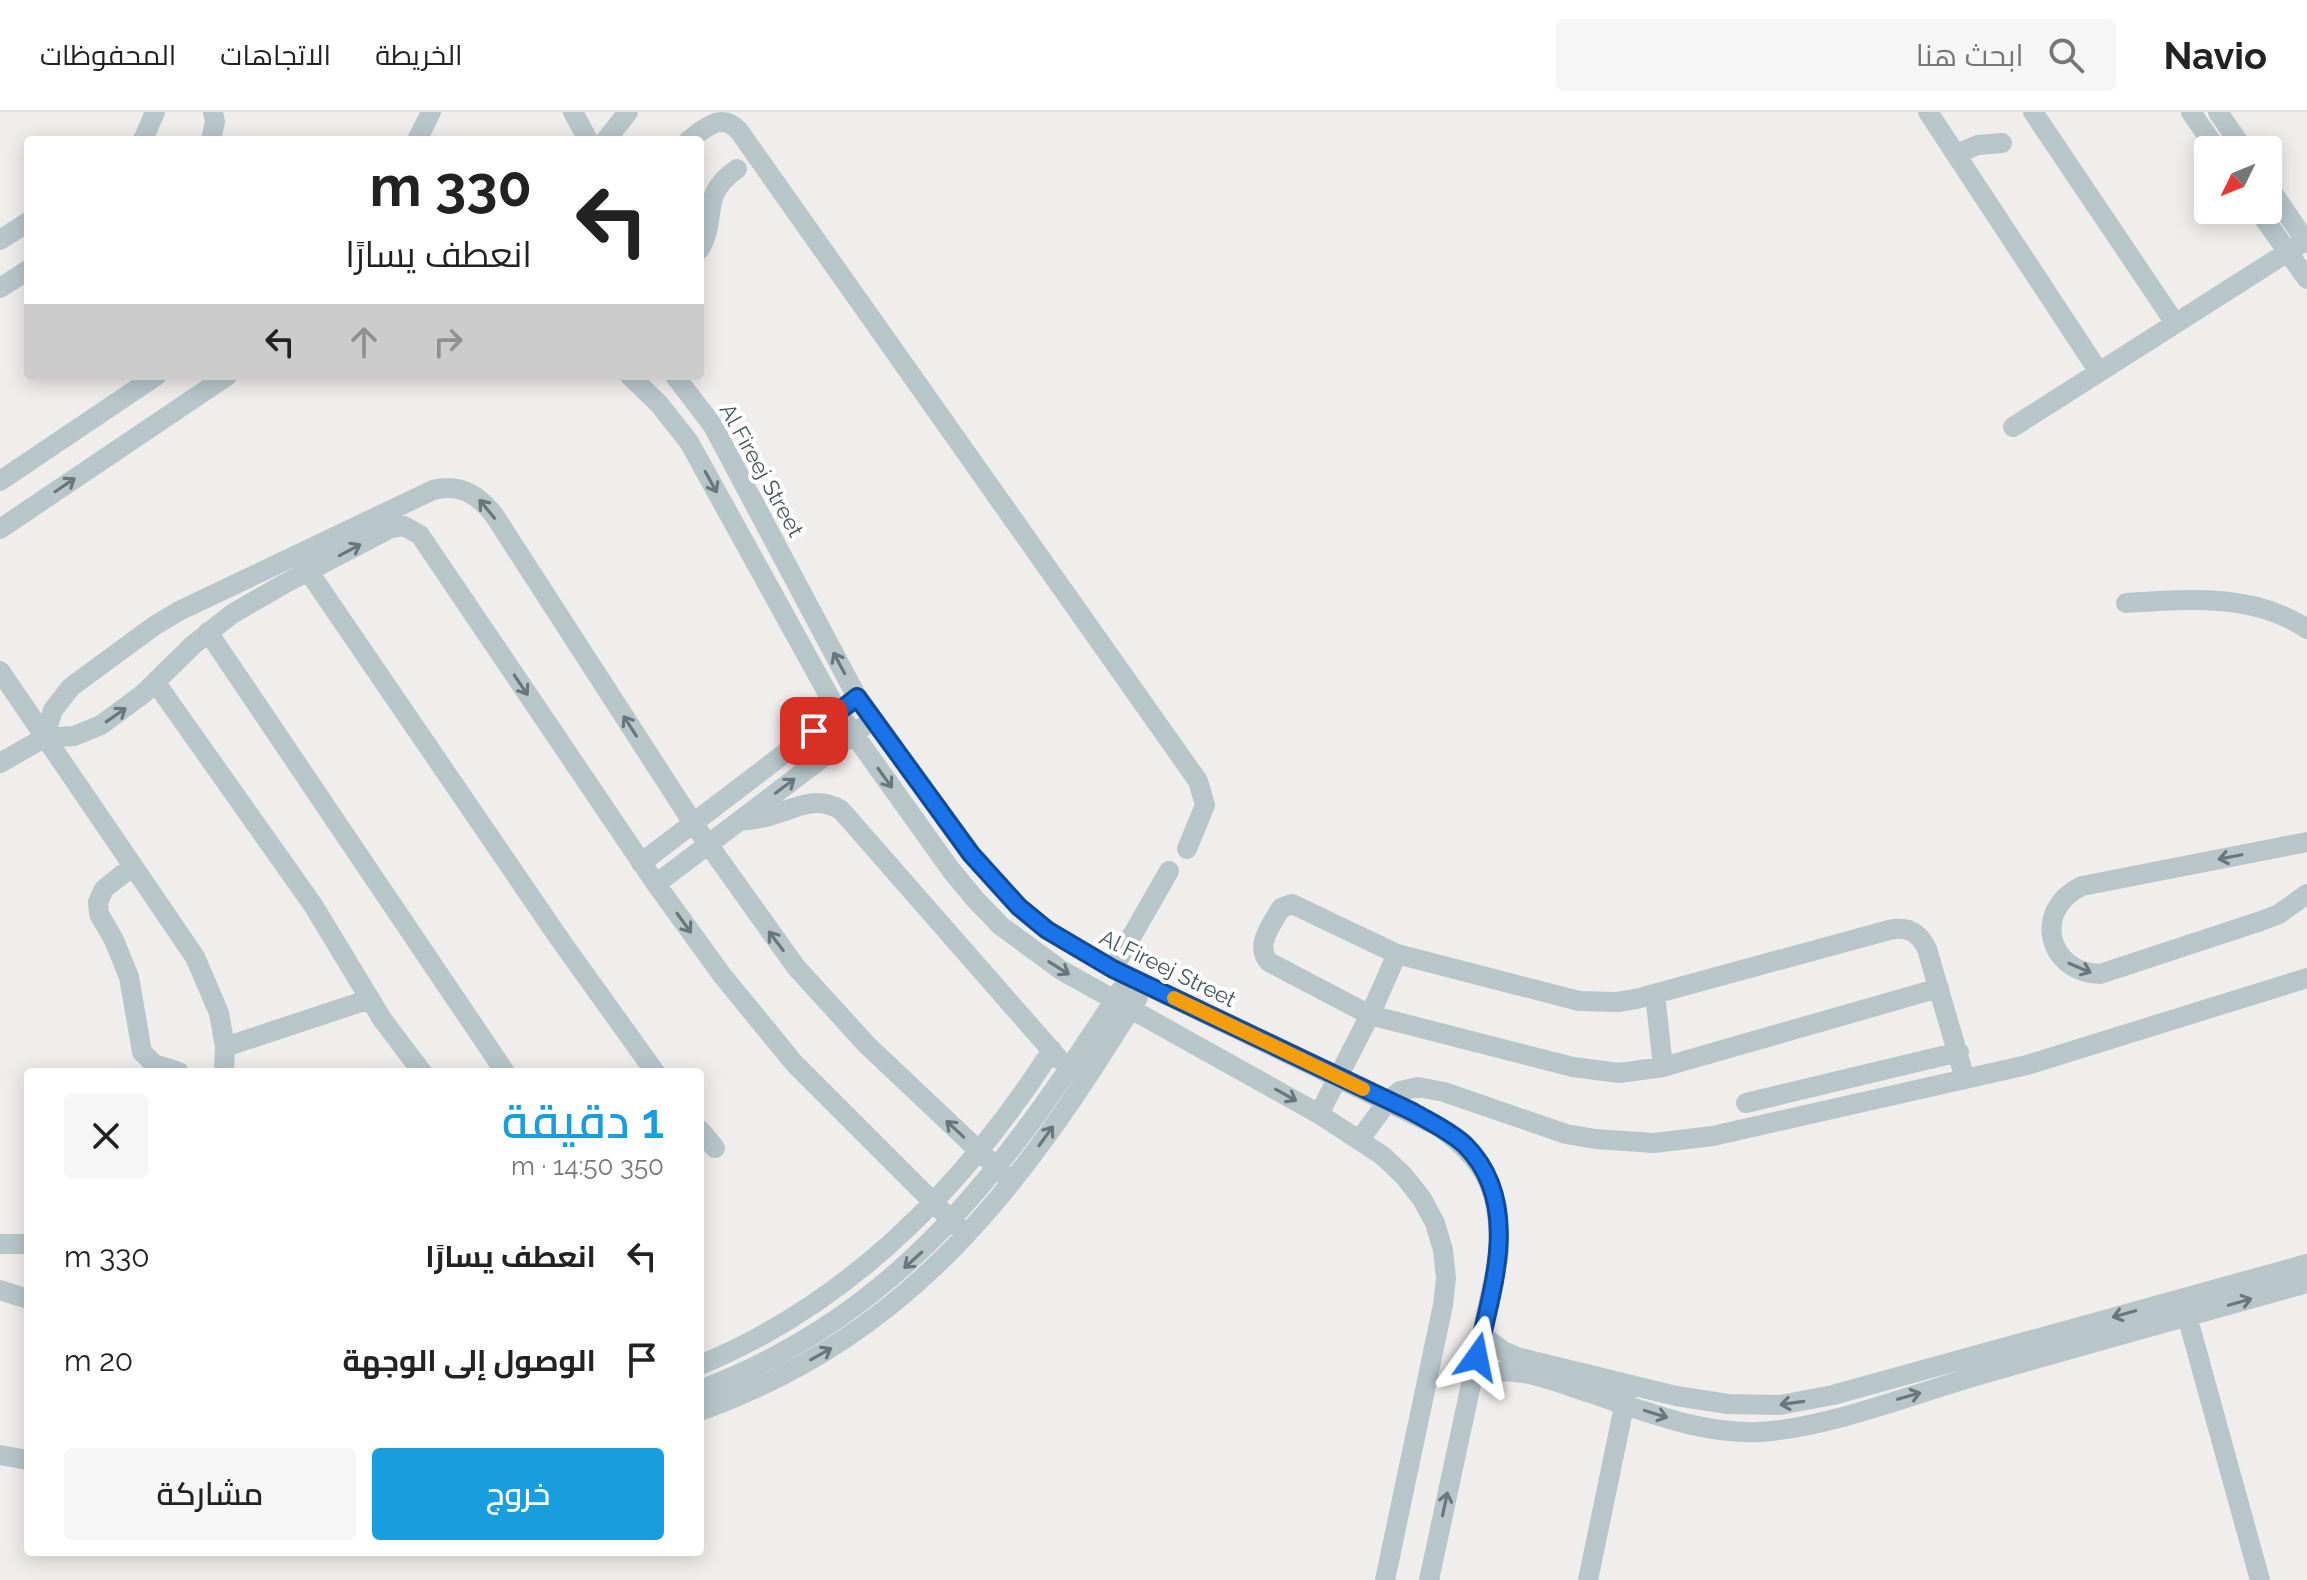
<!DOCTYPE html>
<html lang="ar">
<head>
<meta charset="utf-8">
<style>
	:root { --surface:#fff; --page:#f6f6f6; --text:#222; --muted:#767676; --line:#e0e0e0; --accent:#189ede }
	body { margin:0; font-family:Raleway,Cairo,sans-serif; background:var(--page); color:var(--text); direction:rtl; height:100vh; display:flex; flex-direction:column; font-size:30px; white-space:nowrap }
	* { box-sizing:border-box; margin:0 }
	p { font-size:26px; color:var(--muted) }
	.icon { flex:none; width:44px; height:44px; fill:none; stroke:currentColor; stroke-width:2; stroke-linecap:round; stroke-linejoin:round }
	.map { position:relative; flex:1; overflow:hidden; direction:ltr }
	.details { position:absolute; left:24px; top:956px; width:680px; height:488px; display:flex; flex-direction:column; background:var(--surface); border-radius:8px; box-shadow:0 4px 20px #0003; direction:rtl }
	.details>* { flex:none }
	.guide { position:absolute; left:24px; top:24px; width:680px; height:244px; border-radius:8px; box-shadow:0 4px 20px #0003; direction:rtl; background:#fff; color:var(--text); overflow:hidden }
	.needle { width:52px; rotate:227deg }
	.fabs { position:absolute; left:2194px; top:24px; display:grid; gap:16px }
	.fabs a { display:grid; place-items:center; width:88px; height:88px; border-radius:8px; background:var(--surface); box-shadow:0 4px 20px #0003; font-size:40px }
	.pin { position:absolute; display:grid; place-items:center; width:68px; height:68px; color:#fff; margin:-34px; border-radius:16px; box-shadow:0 4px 12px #0006 }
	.me { position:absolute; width:88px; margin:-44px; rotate:12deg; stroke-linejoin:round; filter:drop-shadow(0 0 6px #0008) }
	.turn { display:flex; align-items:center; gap:28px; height:168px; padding:0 40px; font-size:36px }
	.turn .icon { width:104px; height:104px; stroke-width:2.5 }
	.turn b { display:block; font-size:56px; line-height:68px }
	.lanes { display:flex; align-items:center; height:76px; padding:0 40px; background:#0003; justify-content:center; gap:40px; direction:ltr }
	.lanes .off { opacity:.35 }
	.round { display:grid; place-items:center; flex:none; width:84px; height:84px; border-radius:8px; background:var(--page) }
	.summary { display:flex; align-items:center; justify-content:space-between; height:136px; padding:0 40px }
	h1 { font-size:48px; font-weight:600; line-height:60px; color:var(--accent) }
	.cta { display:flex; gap:16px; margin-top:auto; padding:16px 40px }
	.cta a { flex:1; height:92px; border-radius:8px; background:var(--accent); color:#fff; font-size:32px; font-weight:600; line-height:92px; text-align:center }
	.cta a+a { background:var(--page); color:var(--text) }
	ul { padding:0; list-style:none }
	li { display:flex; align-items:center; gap:24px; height:104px; padding:0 40px }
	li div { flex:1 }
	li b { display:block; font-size:30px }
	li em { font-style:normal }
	header { display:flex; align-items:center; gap:48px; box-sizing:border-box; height:112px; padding:0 40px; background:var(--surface); border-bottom:2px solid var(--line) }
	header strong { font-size:38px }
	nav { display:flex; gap:44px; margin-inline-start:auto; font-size:28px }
	.search { width:560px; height:72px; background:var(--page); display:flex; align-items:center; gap:20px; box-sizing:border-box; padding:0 28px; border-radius:8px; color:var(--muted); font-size:30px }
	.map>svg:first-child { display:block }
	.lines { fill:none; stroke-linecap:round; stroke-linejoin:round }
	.minor { stroke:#b8c6ca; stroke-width:20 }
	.oneway { stroke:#68777c }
	.route-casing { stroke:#114b97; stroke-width:20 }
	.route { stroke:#1a73e8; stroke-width:14 }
	.slow { stroke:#f59e0b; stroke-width:14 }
	.labels { text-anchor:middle; stroke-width:8; stroke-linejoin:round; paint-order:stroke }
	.street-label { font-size:22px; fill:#45555a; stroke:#fff }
</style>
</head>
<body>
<header>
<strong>Navio</strong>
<div class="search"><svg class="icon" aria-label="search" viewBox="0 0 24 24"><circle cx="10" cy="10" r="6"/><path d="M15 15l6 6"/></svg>ابحث هنا</div>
<nav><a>الخريطة</a><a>الاتجاهات</a><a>المحفوظات</a></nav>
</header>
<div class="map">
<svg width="2307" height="1468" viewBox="0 0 2307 1468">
	<rect width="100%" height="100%" fill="#f0eded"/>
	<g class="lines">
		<path class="minor" d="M573,0L588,28
			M1928,0L2099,260
			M2033,0L2175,211
			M2191,0L2217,38
			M2218,0L2244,38
			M143,28L155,0
			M211,28L215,10L213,0
			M417,28L431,0
			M606,28L628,0
			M689,28C706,15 722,0 739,19L1198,669L1205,693L1187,737
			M1956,42L1978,33L2002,31
			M2268,74L2307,131
			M2258,98L2307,167
			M0,128L28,110
			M700,137C718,105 699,83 737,57
			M0,176L28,158
			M630,264L659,292L689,330L838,600L951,758L975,787L1001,814L1061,858L1319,1002L1383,1044L1404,1064L1422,1087L1435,1111L1443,1138L1446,1166L1443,1193L1385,1468
			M675,264L713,314L857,585L971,742L1019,795L1047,818L1113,857L1439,1015C1489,1051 1500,1082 1499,1142L1429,1468
			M2013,315L2305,129
			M0,369L156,264
			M0,417L227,264
			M302,450L561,829L655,960
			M2126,491C2187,487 2254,481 2307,517
			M208,520L505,960
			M0,559L195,845L219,901L225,935L224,960
			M156,571L313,793L382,907L422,960
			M44,626L53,598L71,575L154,514L179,499L433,378C459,371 478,382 494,403L693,711L796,855L867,933L1012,1070
			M0,651L44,626L74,624L101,613L143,582L193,533L232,502L284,472L391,416L404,414L420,423L656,772L722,863L794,951L966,1123
			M739,709C750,708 761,707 772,703C797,696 815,683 841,698L1059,947
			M2307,730L2082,774C2033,797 2046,860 2100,862L2261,809L2279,802L2307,782
			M641,751L848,593
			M133,754L104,777L98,790L99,802L114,828L129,865L142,940L154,952L179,960
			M656,772L863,615
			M1113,857L1169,759
			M1939,876L1663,955L1619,961L1573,955L1370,903L1269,850C1254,834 1272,812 1281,796L1292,792L1397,842L1579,889L1617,890L1636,887L1889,818C1907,814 1919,820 1927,837L1965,967
			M1655,882L1663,955
			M225,935L370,887
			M1746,991L1959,940
			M1319,1002L1370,903L1397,842
			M700,1018L715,1036
			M1360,1027L1388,989L1400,979L1418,975L1444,980L1566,1022L1595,1027L1654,1031L1713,1024L2027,953L2307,866
			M0,1132H28
			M0,1178L28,1187
			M2184,1193L2260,1468
			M1482,1223L1503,1239L1517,1245L1676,1284L1728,1292L1780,1293L1833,1283L2307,1152
			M700,1253C850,1191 965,1073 1052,938
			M1473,1264C1515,1251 1550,1268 1590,1281C1648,1300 1709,1326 1772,1319C1837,1312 1911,1283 1976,1264C2086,1232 2196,1202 2307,1171
			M700,1278C904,1201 1007,1053 1121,878
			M700,1299C914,1222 1023,1072 1138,885
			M0,1343L28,1348
			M1588,1468L1627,1280"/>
	</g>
	<defs><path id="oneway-shaft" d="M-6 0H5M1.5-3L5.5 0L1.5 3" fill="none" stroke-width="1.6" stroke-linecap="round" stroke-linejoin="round" transform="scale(2)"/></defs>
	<g class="oneway">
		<use href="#oneway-shaft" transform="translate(711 370) rotate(61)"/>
		<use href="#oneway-shaft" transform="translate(65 373) rotate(-34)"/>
		<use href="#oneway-shaft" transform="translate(487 397) rotate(-129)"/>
		<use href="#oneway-shaft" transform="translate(350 438) rotate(-28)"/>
		<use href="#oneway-shaft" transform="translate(839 551) rotate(-118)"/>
		<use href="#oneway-shaft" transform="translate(521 573) rotate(56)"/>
		<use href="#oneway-shaft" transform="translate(116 603) rotate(-35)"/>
		<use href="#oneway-shaft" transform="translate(630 614) rotate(-123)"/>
		<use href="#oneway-shaft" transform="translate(885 666) rotate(54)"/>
		<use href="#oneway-shaft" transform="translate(785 674) rotate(-37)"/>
		<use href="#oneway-shaft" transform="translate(2230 745) rotate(169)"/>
		<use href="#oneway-shaft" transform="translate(684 811) rotate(54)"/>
		<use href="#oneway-shaft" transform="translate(776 829) rotate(-127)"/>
		<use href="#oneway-shaft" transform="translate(1059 856) rotate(32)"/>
		<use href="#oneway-shaft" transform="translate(2080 856) rotate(23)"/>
		<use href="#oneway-shaft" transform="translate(1286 983) rotate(29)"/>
		<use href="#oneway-shaft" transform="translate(955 1017) rotate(-137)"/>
		<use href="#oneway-shaft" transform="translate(1046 1024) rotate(-54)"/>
		<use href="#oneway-shaft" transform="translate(913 1148) rotate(138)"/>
		<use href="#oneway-shaft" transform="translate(2240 1190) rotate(-16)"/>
		<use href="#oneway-shaft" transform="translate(2124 1202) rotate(164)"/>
		<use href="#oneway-shaft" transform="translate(821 1242) rotate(-29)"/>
		<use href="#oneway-shaft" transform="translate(1909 1284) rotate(-16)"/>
		<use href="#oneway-shaft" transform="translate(1792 1291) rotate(172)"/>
		<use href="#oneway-shaft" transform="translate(1656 1302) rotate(17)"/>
		<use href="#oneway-shaft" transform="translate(1445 1392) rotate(-78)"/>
	</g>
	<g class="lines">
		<g class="route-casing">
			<path id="route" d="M814,619L857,585L971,742L1019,795L1047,818L1113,857L1413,1000C1430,1010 1450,1019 1465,1033C1523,1091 1492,1176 1477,1245"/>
		</g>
		<use href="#route" class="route"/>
		<path class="slow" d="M1174,886L1363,977"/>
	</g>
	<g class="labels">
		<g class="street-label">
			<text transform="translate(762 358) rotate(61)" y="8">Al Fireej Street</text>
			<text transform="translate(1168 856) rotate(26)" y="8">Al Fireej Street</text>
		</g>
	</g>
</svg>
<div class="fabs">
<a><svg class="needle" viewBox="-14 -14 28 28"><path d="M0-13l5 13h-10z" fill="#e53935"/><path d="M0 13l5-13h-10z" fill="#767676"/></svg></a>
</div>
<div class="pin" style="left:814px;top:619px;background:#d93025"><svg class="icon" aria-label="arrive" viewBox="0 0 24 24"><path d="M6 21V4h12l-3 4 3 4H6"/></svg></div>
<svg class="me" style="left:1477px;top:1245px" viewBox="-20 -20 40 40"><path d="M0-17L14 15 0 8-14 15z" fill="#1a73e8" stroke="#fff" stroke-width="4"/></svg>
<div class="guide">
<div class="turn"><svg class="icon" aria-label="left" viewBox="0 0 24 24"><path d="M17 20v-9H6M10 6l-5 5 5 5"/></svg><div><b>330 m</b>انعطف يسارًا</div></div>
<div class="lanes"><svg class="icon" aria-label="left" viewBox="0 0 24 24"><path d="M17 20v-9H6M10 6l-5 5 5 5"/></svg><svg class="icon off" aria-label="ahead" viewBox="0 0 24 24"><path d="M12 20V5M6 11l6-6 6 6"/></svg><svg class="icon off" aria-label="right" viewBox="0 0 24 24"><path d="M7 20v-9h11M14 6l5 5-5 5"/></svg></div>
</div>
<section class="details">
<div class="summary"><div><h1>1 دقيقة</h1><p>350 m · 14:50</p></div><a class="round"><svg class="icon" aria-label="close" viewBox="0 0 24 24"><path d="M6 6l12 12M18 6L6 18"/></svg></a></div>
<ul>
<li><svg class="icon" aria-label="left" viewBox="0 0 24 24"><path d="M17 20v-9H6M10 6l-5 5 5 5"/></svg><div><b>انعطف يسارًا</b></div><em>330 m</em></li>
<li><svg class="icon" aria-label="arrive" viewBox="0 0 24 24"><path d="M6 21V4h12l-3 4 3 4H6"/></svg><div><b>الوصول إلى الوجهة</b></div><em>20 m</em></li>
</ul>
<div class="cta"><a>خروج</a><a>مشاركة</a></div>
</section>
</div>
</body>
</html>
